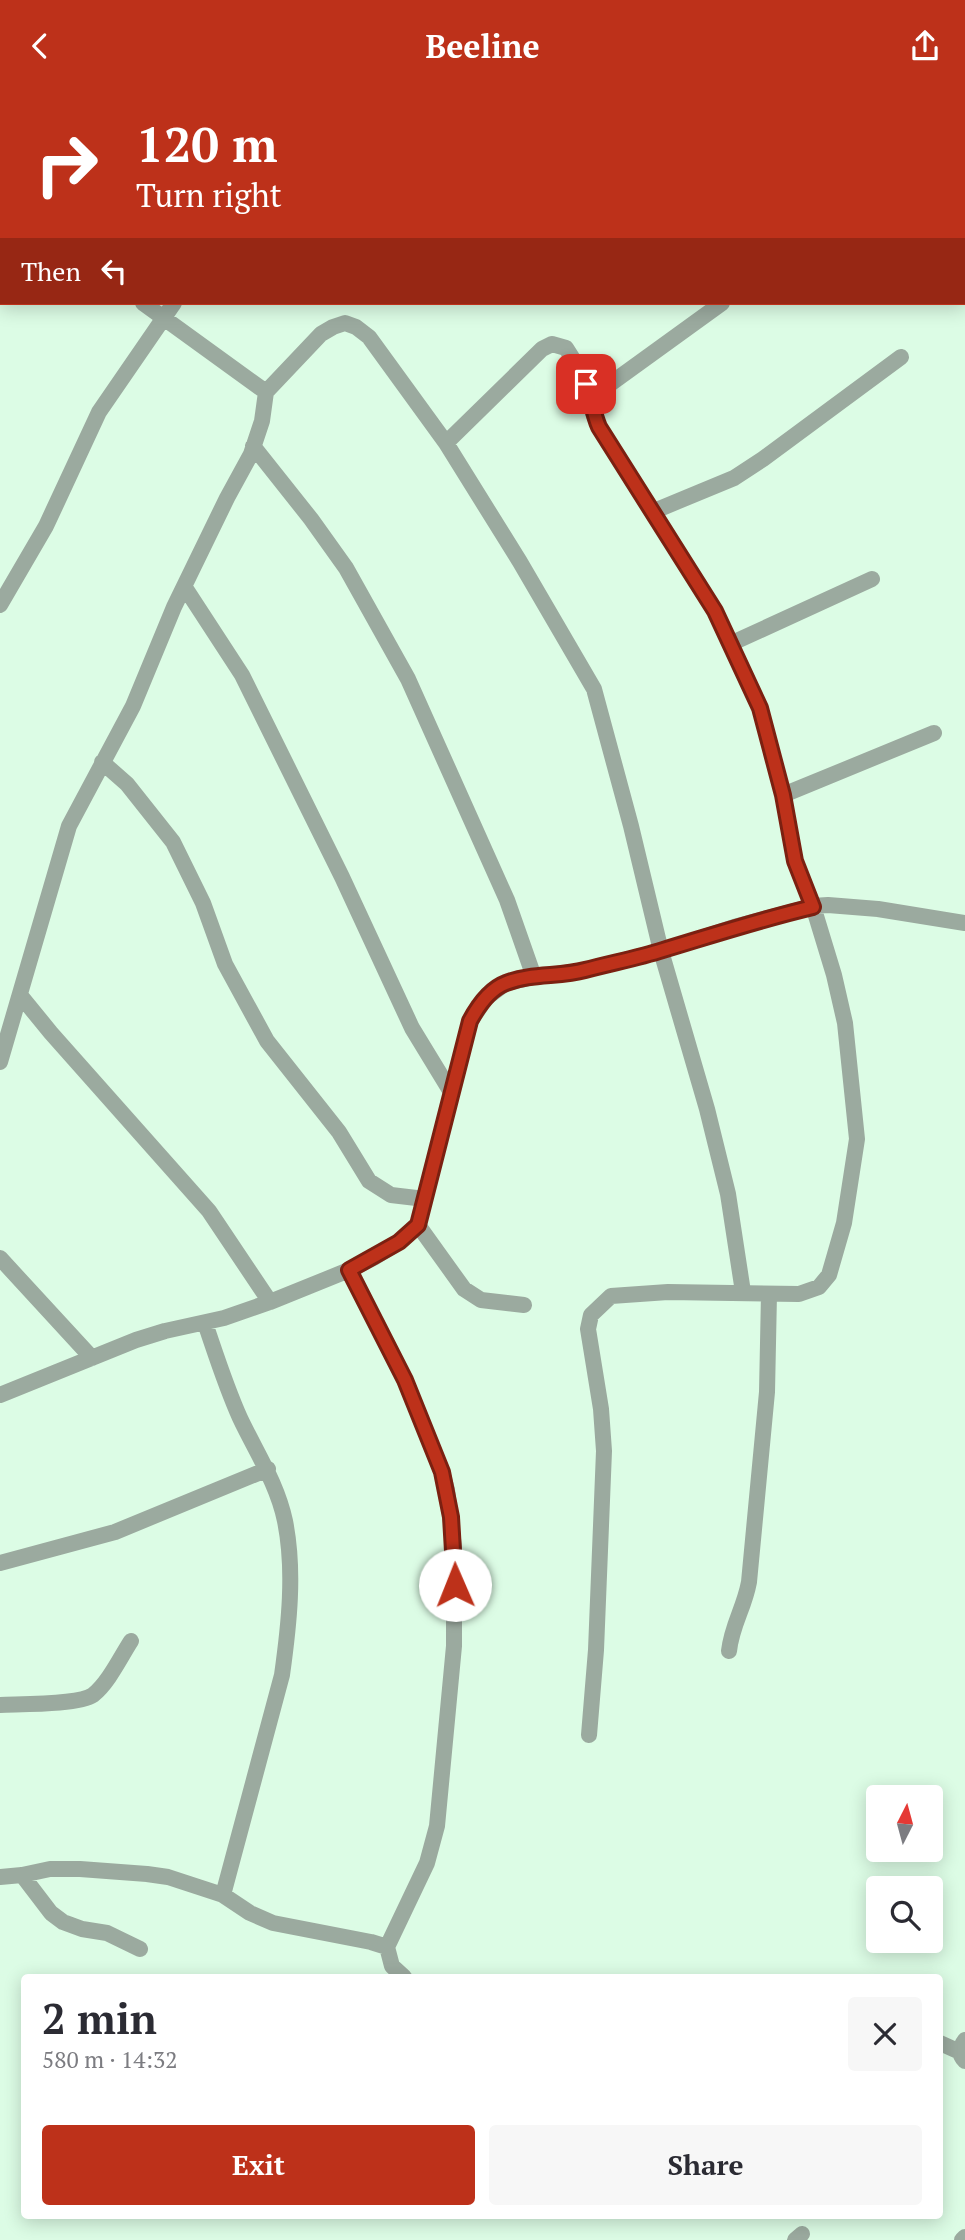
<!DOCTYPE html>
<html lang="en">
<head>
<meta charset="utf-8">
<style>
	:root { --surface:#fff; --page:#f7f7f7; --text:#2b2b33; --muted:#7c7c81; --accent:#bd311a }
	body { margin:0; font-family:"PT Serif",serif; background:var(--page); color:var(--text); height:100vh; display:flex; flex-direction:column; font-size:26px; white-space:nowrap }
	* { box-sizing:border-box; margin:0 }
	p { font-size:23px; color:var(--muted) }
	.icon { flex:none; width:38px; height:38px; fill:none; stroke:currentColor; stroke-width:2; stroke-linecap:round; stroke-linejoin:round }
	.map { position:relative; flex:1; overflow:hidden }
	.details { position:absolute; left:21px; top:1883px; width:922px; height:245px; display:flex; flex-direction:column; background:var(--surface); border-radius:7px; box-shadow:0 4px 18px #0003 }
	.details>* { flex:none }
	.top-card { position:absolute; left:0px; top:0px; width:966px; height:214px; box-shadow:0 4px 18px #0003; background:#bd311a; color:#fff; overflow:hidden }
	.needle { width:46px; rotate:6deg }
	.fabs { position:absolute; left:866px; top:1694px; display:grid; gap:14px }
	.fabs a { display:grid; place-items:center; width:77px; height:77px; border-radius:7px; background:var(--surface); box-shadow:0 4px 18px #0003; font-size:35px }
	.pin { position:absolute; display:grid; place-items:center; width:60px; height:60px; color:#fff; margin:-30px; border-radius:14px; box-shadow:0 4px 10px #0006 }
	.me { position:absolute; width:77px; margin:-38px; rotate:359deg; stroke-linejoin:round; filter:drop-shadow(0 0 5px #0008) }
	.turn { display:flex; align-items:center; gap:24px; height:147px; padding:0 21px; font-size:32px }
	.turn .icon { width:91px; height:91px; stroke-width:2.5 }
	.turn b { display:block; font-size:49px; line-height:60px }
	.then { display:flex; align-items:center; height:66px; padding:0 21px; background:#0003; gap:14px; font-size:26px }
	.round { display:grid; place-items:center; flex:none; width:74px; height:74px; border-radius:7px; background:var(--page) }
	.head { display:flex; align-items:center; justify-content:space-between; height:119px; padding:0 21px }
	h1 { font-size:42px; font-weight:800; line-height:52px }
	.cta { display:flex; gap:14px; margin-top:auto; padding:14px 21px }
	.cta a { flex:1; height:80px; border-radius:7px; background:var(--accent); color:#fff; font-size:28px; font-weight:800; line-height:80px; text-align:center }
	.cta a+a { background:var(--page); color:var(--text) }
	header { display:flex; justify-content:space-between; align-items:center; height:91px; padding:0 21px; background:var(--accent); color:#fff; font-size:32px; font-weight:800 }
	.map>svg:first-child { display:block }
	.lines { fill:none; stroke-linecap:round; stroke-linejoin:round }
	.street { stroke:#9baa9f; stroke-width:16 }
	.route-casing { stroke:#7b2011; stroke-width:18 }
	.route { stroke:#bd311a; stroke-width:12 }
</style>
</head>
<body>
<header><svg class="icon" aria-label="back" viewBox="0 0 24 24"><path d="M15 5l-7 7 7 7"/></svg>Beeline<svg class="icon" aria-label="share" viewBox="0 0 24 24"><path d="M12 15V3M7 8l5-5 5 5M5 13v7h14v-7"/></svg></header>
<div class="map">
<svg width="965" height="2149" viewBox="0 0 965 2149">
	<rect width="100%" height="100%" fill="#dcfce5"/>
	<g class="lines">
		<path class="street" d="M71,0L73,2
			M230,2V0
			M380,2V0
			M757,2L760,0
			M964,36H965
			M0,105L2,106
			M143,212L266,301
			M446,352L542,258L552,253L566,257L578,276L593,309
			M253,355L311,428L346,477L408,588L507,809L534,886
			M652,421L734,387L763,368L901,266
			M184,495L242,584L342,786L412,937L451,1001
			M0,514L46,435L99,321L174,212
			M730,553L872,488
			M102,671L127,693L173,751L203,812L225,873L267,950L339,1041L369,1090L391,1104L425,1108
			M783,704L934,642
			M20,904L51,942L209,1120L270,1211
			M0,971L69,735L133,615L174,516L227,407L251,363L262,330L266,301L321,243L333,236L345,232L356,236L369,246L446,352L520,471L594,598L631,735L661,860L707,1018L728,1103L743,1201
			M418,1134L464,1198L481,1209L524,1214
			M0,1167L92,1267
			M349,1179L405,1289L442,1381L447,1399L454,1456V1555L437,1735L427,1772L387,1856L392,1875L404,1886
			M205,1232C216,1264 226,1296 240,1327C256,1361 277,1392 285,1430C295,1480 289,1534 282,1584L223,1804
			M0,1304L136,1249L165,1240L224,1227L270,1211L349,1179L375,1166L399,1151L418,1134L470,931L486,907L506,892L534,886L580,880L661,860L734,836L813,815L828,814L878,818L965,832
			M0,1472L115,1441L268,1378
			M729,1560C732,1533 744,1518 749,1491L767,1301L769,1203
			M0,1614C20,1613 79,1614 93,1604C109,1591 120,1567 131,1550
			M589,1644L596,1559L604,1360L601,1318L588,1238L591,1224L611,1205L668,1201L799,1203L819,1196L829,1184L844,1132L857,1048L845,932L834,884L813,815L795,770L783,704L760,617L715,520L599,336L593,322V309L599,301L722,212
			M22,1784L51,1822L63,1831L82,1838L107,1842L140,1858
			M0,1786L22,1784L50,1778H80L147,1783L168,1786L223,1804L250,1822L273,1832L371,1851L387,1856
			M965,1949C959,1957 958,1963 965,1970
			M940,1952L960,1961
			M795,2149L802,2143
			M962,2149L965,2146"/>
	</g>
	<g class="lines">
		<g class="route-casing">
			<path id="route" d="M455,1494L451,1426L442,1381L405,1289L349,1179L399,1151L418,1134L470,930C478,915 490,898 506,892C531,882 560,886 585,879C611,872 638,867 663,859C713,844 762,828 813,816L795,770L783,704L760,617L715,520L599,336C592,320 593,309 586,293"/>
		</g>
		<use href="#route" class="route"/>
	</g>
</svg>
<div class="fabs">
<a><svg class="needle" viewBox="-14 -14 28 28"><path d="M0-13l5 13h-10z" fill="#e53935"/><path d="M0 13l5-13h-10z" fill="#7c7c81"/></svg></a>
<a><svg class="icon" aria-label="search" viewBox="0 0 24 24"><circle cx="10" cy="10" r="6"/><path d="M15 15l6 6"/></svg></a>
</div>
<div class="pin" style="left:586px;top:293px;background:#d93025"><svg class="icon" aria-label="arrive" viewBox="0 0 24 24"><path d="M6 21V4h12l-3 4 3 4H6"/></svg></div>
<svg class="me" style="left:455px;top:1494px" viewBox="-20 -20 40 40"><circle r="19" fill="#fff"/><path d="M0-13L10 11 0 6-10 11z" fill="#bd311a"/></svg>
<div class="top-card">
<div class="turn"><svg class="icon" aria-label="right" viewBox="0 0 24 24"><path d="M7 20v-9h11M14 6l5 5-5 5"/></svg><div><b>120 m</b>Turn right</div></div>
<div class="then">Then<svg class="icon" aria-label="left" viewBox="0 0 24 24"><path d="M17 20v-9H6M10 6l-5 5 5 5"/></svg></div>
</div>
<section class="details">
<div class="head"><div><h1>2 min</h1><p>580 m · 14:32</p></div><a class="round"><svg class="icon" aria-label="close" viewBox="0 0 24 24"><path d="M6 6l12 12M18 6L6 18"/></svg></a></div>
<div class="cta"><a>Exit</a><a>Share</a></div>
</section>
</div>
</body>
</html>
